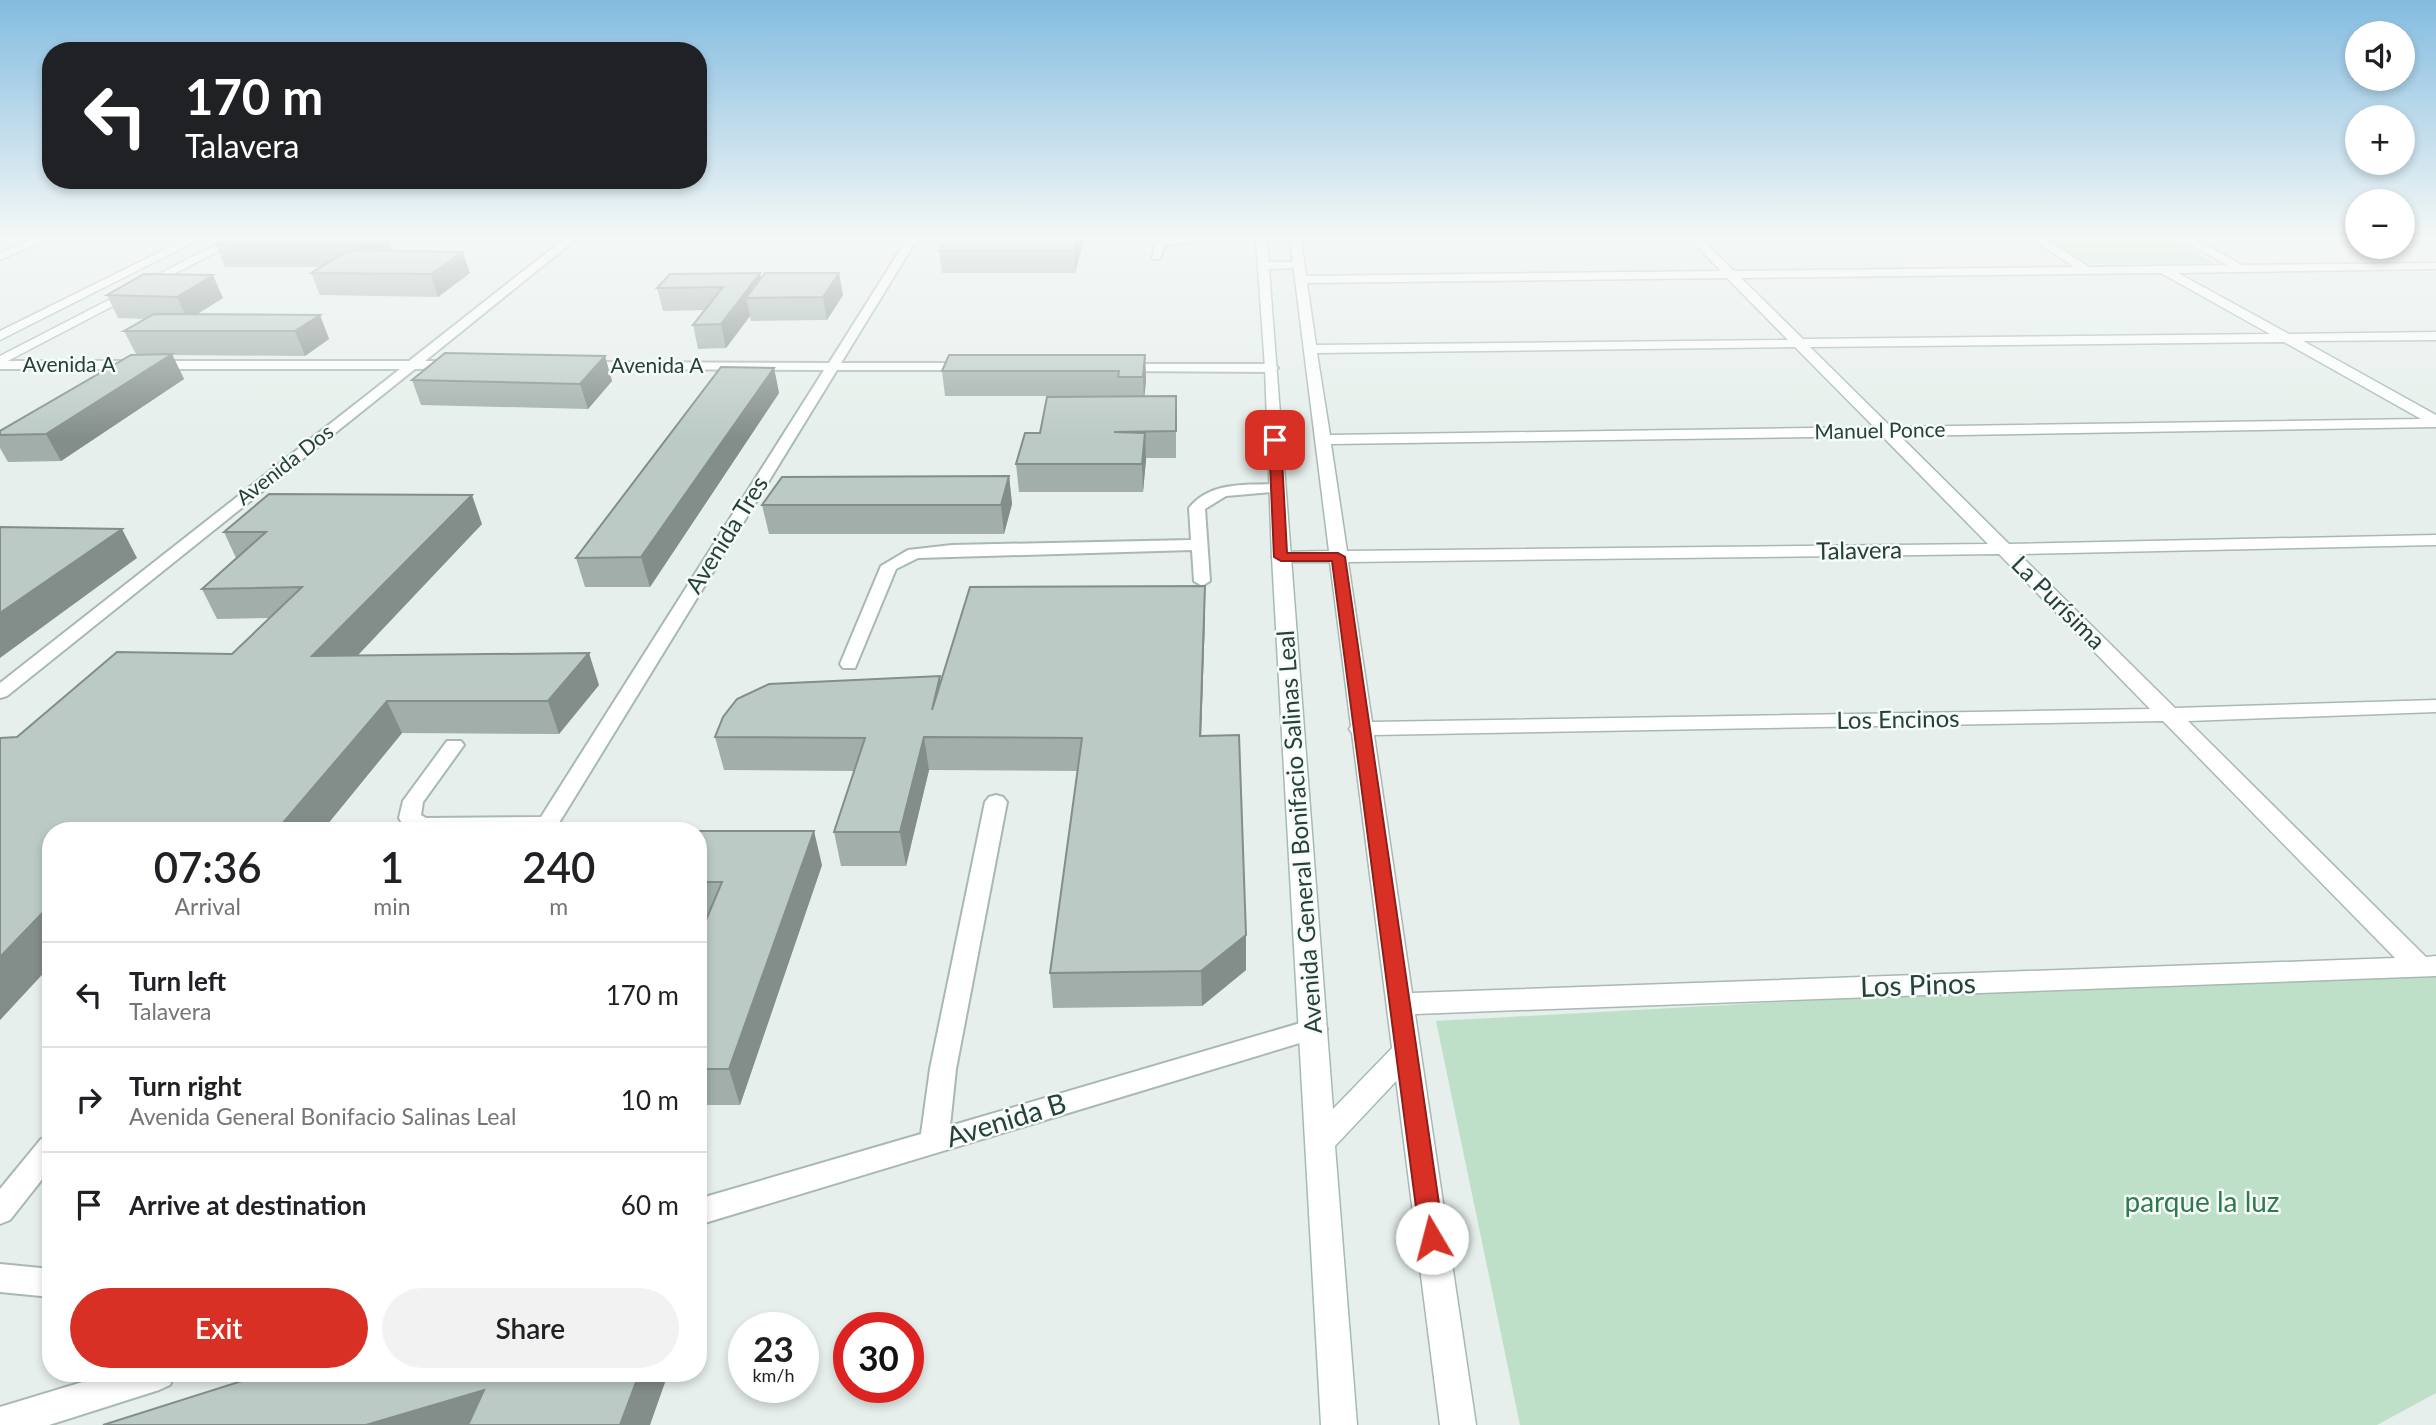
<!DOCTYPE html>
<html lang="en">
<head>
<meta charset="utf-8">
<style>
	:root { --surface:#fff; --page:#f2f2f2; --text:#202124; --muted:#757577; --line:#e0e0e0; --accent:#d93025 }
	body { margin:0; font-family:Lato,sans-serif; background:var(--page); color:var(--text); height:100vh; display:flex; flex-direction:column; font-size:26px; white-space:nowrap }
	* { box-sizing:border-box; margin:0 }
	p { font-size:23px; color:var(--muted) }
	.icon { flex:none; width:38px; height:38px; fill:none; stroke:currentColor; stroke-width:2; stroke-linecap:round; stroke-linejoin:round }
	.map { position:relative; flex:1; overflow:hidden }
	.details { position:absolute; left:42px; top:822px; width:665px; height:560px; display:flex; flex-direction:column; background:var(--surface); border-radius:28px; box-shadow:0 4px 10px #0003 }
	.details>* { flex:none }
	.banner { position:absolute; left:42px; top:42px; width:665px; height:147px; border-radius:28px; box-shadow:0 4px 10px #0003; background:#202124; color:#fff; overflow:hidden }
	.tools { position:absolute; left:2345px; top:21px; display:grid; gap:14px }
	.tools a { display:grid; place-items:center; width:70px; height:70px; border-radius:50%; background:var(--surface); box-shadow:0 4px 10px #0003; font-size:35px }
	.speed { position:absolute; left:728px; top:1312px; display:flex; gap:14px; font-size:35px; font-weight:700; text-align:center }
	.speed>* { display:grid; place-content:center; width:91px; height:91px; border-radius:50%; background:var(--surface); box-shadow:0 4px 10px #0003; line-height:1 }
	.speed small { font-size:18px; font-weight:400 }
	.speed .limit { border:10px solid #d22; background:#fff; color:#111 }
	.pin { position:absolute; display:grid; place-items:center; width:60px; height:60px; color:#fff; margin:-30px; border-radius:14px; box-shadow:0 4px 10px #0006 }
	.me { position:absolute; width:77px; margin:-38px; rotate:352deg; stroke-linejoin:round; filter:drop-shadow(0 0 5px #0008) }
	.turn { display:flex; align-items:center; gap:24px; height:147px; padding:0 28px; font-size:32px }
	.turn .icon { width:91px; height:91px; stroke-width:2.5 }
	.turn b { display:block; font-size:49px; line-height:60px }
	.eta { display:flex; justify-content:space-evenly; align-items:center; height:119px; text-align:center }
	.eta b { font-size:42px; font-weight:600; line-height:49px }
	.primary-button { display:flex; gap:14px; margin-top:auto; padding:14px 28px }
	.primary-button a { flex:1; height:80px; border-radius:42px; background:var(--accent); color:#fff; font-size:28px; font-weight:600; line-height:80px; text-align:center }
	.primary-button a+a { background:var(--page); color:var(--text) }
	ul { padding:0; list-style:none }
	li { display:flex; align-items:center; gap:21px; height:105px; padding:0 28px; border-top:2px solid var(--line) }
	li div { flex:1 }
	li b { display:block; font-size:26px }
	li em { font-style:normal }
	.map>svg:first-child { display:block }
	.green { fill:#bfe0c8 }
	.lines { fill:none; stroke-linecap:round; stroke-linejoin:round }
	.lane-casing { stroke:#a8b8b2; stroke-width:4 }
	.street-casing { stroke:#a8b8b2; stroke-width:3 }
	.secondary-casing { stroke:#a4bbb3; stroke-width:3 }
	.lane { fill:#fff; fill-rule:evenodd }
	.street { fill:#fff; fill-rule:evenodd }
	.secondary { fill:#fff; fill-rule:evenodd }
	.wall { fill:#a1aea9 }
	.shaded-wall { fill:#838d89 }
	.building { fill:#bbcac4; stroke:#838d89; stroke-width:2 }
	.route { fill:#d93025; stroke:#8d1f18; stroke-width:2 }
	.labels { text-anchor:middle; stroke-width:5; stroke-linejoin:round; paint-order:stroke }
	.far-street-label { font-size:21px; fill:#24423a; stroke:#f7fbf9 }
	.street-label { font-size:24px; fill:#24423a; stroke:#f7fbf9 }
	.near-street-label { font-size:28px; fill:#24423a; stroke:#f7fbf9 }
	.near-park-label { font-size:28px; fill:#2d7a4b; stroke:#f7fbf9 }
</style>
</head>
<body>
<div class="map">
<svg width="2436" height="1425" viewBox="0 0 2436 1425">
	<rect width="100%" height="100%" fill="#e6efeb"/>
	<path class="green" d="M2048,239H2171L2215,263L2088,264Z
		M2436,966V1393L2377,1425H1520L1436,1021Z"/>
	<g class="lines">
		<g class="lane-casing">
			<path id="lane" d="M564,239H576L425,361H455L461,365L459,368L415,369L7,696L0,698V683L400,369H0V361H409Z
				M907,239H917L841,363H970L974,364V370H837L554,831H419L402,823L399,818L403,801L447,741H461L464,745L423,802L421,815L426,818L541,817L824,370L583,369L577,365L579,362L829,363Z
				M1166,239H1210L1164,246L1160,259H1152L1156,242Z
				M1122,364H1272L1278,368L1272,372L1118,371L1116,368Z
				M1278,484L1283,485L1285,488L1283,491L1226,496L1205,509L1210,581L1202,586L1194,581L1192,550L918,558L896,569L855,668H843L840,664L881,566L908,550L952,545L1191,540L1189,508C1210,481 1247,485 1278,484Z
				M996,795L1003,797L1007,802L956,1069L950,1126L1314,1019L1323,1022L1327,1029L1323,1036L698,1225V1199L921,1134L930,1069L985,802L989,797Z
				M51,1135V1168L10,1220L0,1224V1189L41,1139Z
				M0,1264L51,1269V1297L0,1292Z
				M109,1374H175L170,1385L159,1390L49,1425H0V1407Z"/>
		</g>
		<g class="street-casing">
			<path id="street" d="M31,239H46L0,260V253Z
				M186,239H200L0,340V331Z
				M1290,239H1301L1306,276L1721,271L1690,239H1702L1734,271L2074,267L2032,239H2045L2089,267L2227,265L2181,239H2195L2242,265L2436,263V269L2178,273L2289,334L2436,332V340L2303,341L2436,415V427L1900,436L2009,544L2436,535V545L2019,554L2175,708L2436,700V712L2188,721L2426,957L2436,956V976L1415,1014L1476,1425H1440L1352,733L1349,729L1351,726L1330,562H1281L1272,557L1281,552L1329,551ZM2161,273L2270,334L1803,339L1741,278ZM1727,278L1788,340L1316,345L1307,283ZM2284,342L2421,419L1891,427L1810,347ZM1795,347L1874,427L1330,435L1317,353ZM1882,436L1988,544L1347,551L1331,444ZM1999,554L2150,709L1372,722L1348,562ZM2163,721L2395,958L1412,993L1374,735Z"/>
		</g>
		<g class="secondary-casing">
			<path id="secondary" d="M227,239H241L0,365V356Z
				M1256,239H1266L1269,262H1299L1305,265L1299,268L1269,269L1333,1109L1396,1044L1406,1041L1416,1044L1420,1052L1416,1060L1335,1146L1357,1425H1321L1272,557L1265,368Z"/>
		</g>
		<use href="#lane" class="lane"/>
		<use href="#street" class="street"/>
		<use href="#secondary" class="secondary"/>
	</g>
	<path class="wall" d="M388,239L391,249L390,250L470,273L438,297L320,295L311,273L321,267H225L216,245Z
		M1084,239L1075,273H942L939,251Z
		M760,273L761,278L843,295L827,320L751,321L750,316L726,348L698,349L693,325L704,310L663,311L657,288Z
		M107,295L223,298L196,314L320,315L329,339L305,356L172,355L184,379L61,461L8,462L0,448V431L136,354L124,331L146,319L118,318Z
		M1145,355L1146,380L1144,396H1176V458H1146L1143,492H1019L1016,464L1119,396H945L942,371Z
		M605,356L612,381L588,409L421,405L412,380Z
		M774,368L779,393L650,587H585L576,558Z
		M1009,476L1012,504L1004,534H769L762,505Z
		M482,524L357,655L599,685L559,734L402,733L322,831H51V965L0,1020L17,737L232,654L269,618L217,619L202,589L236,558L224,532Z
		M1205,586V616L1201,736L1246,935V970L1202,1006L1053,1008L1050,973L1078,771L929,770L906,866H841L834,832L854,771L724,770L715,737L940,676V683Z
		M698,831L822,865L740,1105H698V939L708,917H698Z"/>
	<path class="shaded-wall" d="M366,239H388L391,249L363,267L355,246Z
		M1077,239H1084L1075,273L1074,251Z
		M463,252L470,273L438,297L431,274Z
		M760,273L764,296L746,298L750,316L726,348L721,324Z
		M839,273L843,295L827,320L823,297Z
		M213,275L223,298L188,320L177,297Z
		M320,315L329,339L305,356L295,331Z
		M172,354L184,379L61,461L46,434Z
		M1145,355L1146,380L1144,402L1143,377Z
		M605,356L612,381L588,409L580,384Z
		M774,368L779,393L650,587L641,557Z
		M1145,433L1146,460L1143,492L1142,464Z
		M1009,476L1012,504L1004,534L1001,505Z
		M472,495L482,524L327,688L312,656Z
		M122,529L137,558L0,658V613Z
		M1205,586V616L1200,769V736Z
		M589,653L599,685L559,734L548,701Z
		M387,701L402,733L322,831H276Z
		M924,737L929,770L906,866L900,832Z
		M814,831L822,865L740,1105L729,1069Z
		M51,904V965L0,1020V957Z
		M1246,935V970L1202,1006L1201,971Z
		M698,1264L702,1274L698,1286Z
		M639,1374H668L650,1425H620Z
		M484,1390L504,1425H366Z"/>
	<path class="building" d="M227,239H366L355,246L216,245Z
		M946,239H1077L1074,251H939Z
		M349,250L463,252L431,274L311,273Z
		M760,273L721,324L693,325L723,287L657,288L670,274Z
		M765,273H839L823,297L746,298Z
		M144,274L213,275L177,297L107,295Z
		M154,314L320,315L295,331H124Z
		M445,353L605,356L580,384L412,380Z
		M172,354L46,434L0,435V431L131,355Z
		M949,355H1145L1143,377H1118L1119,371H942Z
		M721,367L774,368L641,557L576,558Z
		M1176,396V431L1114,432L1145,433L1142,464H1016L1025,433H1040L1047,397Z
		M1009,476L1001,505H762L782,477Z
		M269,494L472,495L312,656L589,653L548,701H387L276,831H51V904L0,957V738L17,737L117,652L232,654L302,587L202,589L266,532H224Z
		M0,527L122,529L0,613Z
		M1205,586L1200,736L1239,735L1246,935L1201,971L1050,973L1082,738L924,737L900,832H834L865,738L715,737L723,717L737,699L769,684L940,676L932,710L970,587Z
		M591,831H814L729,1069H698V939L722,882H698V831Z
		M264,1374H639L620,1425H468L484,1390L366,1425H103Z"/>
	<linearGradient id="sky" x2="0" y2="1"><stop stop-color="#84bce0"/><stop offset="0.54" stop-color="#f4f8f6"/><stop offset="1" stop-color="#f4f8f6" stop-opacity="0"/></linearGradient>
	<rect width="2436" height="439" fill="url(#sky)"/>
	<path class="route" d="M1275,436L1281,440L1287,553H1338L1345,557L1444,1238L1440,1246L1432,1250L1423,1246L1420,1238L1332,561H1281L1274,557L1269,440Z"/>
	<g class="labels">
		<g class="far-street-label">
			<text x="69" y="372">Avenida A</text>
			<text x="657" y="373">Avenida A</text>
			<text transform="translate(1880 431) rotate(-1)" y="7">Manuel Ponce</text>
			<text transform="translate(285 465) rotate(-38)" y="7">Avenida Dos</text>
		</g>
		<g class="street-label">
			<text transform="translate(727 535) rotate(-58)" y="8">Avenida Tres</text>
			<text transform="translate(1859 551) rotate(-1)" y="8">Talavera</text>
			<text transform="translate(2058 603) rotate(45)" y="8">La Purísima</text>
			<text transform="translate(1898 720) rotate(-1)" y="8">Los Encinos</text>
			<text transform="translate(1300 832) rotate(-94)" y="8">Avenida General Bonifacio Salinas Leal</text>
		</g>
		<g class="near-street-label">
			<text transform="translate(1918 985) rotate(-2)" y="10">Los Pinos</text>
			<text transform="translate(1006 1120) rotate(-17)" y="10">Avenida B</text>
		</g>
		<g class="near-park-label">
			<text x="2202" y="1212">parque la luz</text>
		</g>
	</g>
</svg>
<div class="tools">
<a><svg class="icon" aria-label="sound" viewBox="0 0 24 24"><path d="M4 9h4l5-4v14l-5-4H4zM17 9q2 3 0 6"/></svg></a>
<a>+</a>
<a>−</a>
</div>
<div class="speed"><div>23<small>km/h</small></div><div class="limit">30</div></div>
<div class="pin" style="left:1275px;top:440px;background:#d93025"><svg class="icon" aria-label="arrive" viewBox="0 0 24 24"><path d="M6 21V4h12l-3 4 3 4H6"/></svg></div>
<svg class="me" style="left:1432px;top:1238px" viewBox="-20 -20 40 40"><circle r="19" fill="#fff"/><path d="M0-13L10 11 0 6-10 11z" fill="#d93025"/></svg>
<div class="banner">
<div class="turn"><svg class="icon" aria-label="left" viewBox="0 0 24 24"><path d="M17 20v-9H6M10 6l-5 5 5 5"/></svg><div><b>170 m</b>Talavera</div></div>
</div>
<section class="details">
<div class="eta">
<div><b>07:36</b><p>Arrival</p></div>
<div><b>1</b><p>min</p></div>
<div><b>240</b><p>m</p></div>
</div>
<ul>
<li><svg class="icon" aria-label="left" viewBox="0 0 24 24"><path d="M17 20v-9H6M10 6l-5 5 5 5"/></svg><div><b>Turn left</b><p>Talavera</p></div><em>170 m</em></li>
<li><svg class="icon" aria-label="right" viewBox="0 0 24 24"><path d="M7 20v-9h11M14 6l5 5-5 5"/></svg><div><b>Turn right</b><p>Avenida General Bonifacio Salinas Leal</p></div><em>10 m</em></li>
<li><svg class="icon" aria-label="arrive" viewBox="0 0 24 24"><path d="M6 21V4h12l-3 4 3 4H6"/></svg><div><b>Arrive at destination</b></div><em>60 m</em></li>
</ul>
<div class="primary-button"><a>Exit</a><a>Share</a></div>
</section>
</div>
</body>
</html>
